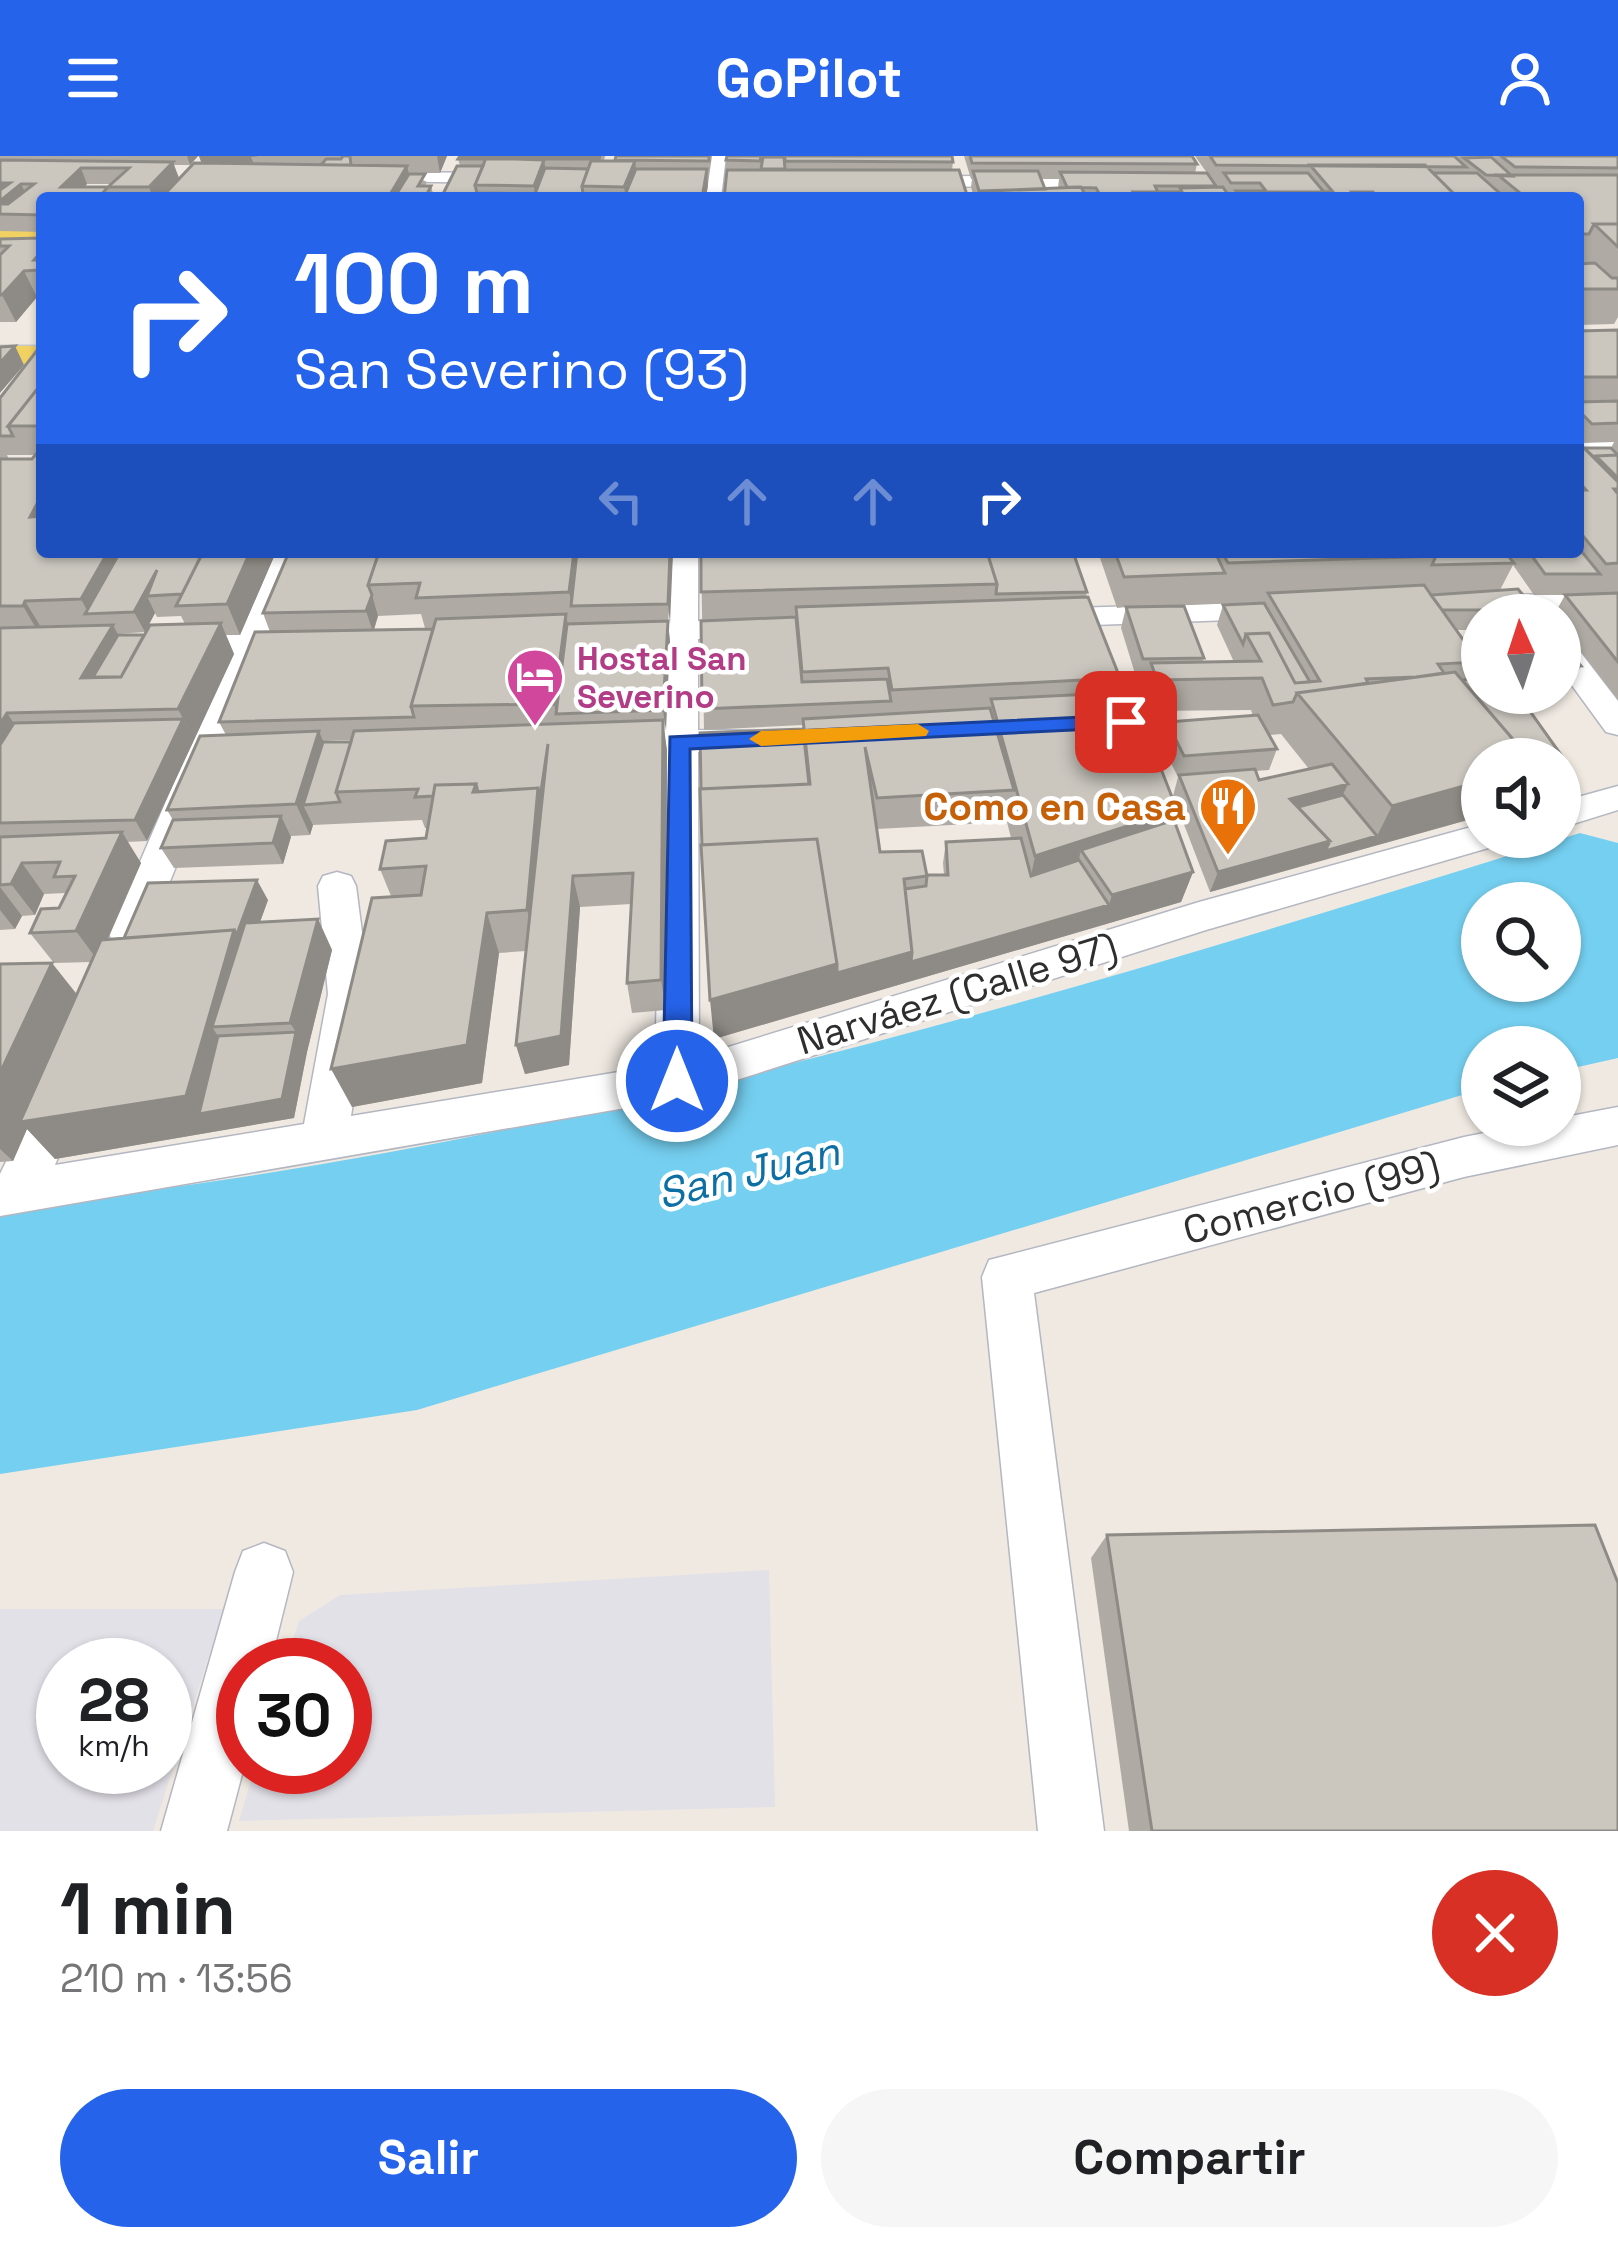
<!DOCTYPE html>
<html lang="es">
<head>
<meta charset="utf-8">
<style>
	:root { --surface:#fff; --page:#f6f6f6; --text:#202124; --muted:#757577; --accent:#2563eb }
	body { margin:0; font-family:"Space Grotesk",sans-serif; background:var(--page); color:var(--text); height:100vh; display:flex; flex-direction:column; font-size:45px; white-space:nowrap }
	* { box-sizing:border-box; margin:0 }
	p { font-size:39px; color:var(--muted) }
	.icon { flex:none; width:66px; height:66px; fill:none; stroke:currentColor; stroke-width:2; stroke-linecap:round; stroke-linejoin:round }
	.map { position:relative; height:1675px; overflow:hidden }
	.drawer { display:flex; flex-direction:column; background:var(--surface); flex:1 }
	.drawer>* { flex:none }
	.guide { position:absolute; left:36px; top:36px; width:1548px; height:366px; border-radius:12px; box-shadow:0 3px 9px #0004; background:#2563eb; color:#fff; overflow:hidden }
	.needle { width:78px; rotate:357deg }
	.tools { position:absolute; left:1461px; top:438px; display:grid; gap:24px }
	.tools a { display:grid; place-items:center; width:120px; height:120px; border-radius:50%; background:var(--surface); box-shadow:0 3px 9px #0004; font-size:60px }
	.speed { position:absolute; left:36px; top:1482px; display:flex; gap:24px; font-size:60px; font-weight:700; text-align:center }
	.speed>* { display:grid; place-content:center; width:156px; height:156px; border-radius:50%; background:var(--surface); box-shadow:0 3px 9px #0004; line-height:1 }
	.speed small { font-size:30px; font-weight:400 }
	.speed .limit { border:18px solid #d22; background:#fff; color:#111 }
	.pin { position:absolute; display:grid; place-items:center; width:102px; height:102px; color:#fff; margin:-51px; border-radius:24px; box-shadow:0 6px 18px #0006 }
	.me { position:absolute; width:132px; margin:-66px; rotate:0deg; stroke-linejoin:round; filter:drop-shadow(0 0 9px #0008) }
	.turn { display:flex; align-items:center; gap:42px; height:252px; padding:0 60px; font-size:54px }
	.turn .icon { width:156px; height:156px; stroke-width:2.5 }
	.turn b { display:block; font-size:84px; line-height:102px }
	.lanes { display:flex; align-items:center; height:114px; padding:0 60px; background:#0003; justify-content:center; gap:60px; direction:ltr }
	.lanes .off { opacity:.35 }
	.round { display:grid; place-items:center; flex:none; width:126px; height:126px; border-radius:63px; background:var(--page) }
	.summary { display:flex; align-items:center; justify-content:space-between; height:204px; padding:0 60px }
	h1 { font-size:72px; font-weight:700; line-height:90px }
	.button { display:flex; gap:24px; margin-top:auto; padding:24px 60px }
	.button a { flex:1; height:138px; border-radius:72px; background:var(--accent); color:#fff; font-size:48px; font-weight:700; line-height:138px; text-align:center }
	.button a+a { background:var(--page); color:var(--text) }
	header { display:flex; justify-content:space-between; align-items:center; height:156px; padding:0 60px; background:var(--accent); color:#fff; font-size:54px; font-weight:700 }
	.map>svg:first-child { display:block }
	.industrial { fill:#e3e1e8; fill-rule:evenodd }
	.water { fill:#75cff0; fill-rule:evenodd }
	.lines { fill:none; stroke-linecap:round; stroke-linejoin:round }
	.minor-casing { stroke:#b4b7c1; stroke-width:3 }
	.major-casing { stroke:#c9c9c9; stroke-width:3 }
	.minor { fill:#fff; fill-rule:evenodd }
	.major { fill:#f2d163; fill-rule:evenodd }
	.wall { fill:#afaba4; fill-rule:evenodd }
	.shaded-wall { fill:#8e8b86 }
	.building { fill:#cbc7bf; stroke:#8e8b86; stroke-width:3 }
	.route { fill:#2563eb; stroke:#184099; stroke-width:3 }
	.slow { fill:#f59e0b }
	.labels { text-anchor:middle; stroke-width:9; stroke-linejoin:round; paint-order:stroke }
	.far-hotel-label { font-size:33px; font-weight:bold; fill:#b23c85; stroke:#fff; text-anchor:start }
	.food-label { font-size:39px; font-weight:bold; fill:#c56008; stroke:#fff; text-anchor:end }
	.street-label { font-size:39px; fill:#2e2e2e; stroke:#fff }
	.water-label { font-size:42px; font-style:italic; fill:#0d6fa3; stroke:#fff }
</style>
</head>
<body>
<header><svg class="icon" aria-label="menu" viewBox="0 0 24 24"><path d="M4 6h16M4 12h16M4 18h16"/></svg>GoPilot<svg class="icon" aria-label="person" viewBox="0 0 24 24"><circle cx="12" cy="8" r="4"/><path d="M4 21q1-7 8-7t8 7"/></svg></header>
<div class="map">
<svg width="1618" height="1675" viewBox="0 0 1618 1675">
	<rect width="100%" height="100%" fill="#efe9e1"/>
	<path class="industrial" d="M769,1414L775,1651L239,1665L255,1611H345V1509H285L299,1465L340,1439Z
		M0,1453H224L153,1675H0ZM63,1509H165V1611H63Z"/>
	<path class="water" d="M1580,677L1618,687V902L1560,915V891H1482V933L417,1254L0,1318V1051C541,1000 1064,839 1580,677ZM1482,747H1560V825H1482Z"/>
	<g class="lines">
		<g class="minor-casing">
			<path id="minor" d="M708,0H726L721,42H703Z
				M367,16L509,17L518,22L509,27L361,25V17Z
				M907,20L1277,21L1286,27L1277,33L900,30L898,26Z
				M1578,284H1618V300H1578Z
				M272,396H302L270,476L305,474L321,484L305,494L262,495L149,778L143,789L129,793L115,789L109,778L230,496L175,498L159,488L175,478L238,477Z
				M668,396H698V465L755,463L771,472L755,481L698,483V574L765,575L770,583L765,591L698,596L699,900L1199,746L1482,668V681H1501L1495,690L1206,774L677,943L0,1060V1018L47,922L63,916L79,922L85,935L55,1009L304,968L328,838L318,730L323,720L337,716L351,720L356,730L370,838L351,960L655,910L663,598L600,597L595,589L600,581L664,576L666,485L613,486L597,477L613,468L667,466Z
				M1618,436V454L1477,458L1462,449L1477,440Z
				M1276,446L1287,448L1291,455L1287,462L1039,471L1023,462L1039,453Z
				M1560,481L1571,484L1618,545V579L1606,576L1560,513Z
				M1618,630V654L1560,672V646Z
				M1618,951V989L1464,1021L1034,1137L1104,1675H1038L982,1121L989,1104L1464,981L1524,969H1560V962Z
				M264,1387L285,1395L293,1416L270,1509H243L244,1611L227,1675H161L235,1416L243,1395Z"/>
		</g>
		<g class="major-casing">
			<path id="major" d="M0,70L42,71V87L0,86Z
				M0,190H42V208H0Z"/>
		</g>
		<use href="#minor" class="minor"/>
		<use href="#major" class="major"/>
	</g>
	<path class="wall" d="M0,0H198L190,9H174L161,42H42V76L0,75ZM87,28H111L108,31L111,39L108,31H85Z
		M199,0H447L440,17H409L427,26L425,30H431L433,38L202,8Z
		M605,0L604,5L712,0L706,42H441L460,10L458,3Z
		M964,0H1192L1197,8L1195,17H1207L1195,0H1618V161L1614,168L1578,169V103L1584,107L1578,102L1581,96H1578V42H974L971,31L972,23H971ZM1041,23H1059L1058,32L1045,33Z
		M726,4L953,6L952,14L726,20Z
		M42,82V141H37L16,166H0V83Z
		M1618,174V544L1560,468V459H1554L1565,439H1576H1534L1513,409L1500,434L1539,459H1482V474H1457L1479,506L1470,523L1569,610L1560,624V603L1482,660L1210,736L1173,640L1178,621L1161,587L1167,566L1253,560L1251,554L1149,555L1143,538L1147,524H1137L1121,472L1126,451L1117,452L1098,396H1578V286L1584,292H1611L1614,286L1582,287L1578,283V175ZM1265,446L1223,449L1217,469L1234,506H1202L1204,502L1141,451ZM1281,578L1309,613L1259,624L1256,615L1269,614L1277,593L1269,579Z
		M42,188V396H276L240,479H226L234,498L147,685L127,686L141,707L108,783L124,782L268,744L260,766L318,763L332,794L307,896L294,962L55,1003L27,973L13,1005L0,1006V808L77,839L92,806L54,807L30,777L59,752L66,737L44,738L35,759L22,760L15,773L0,774V242ZM7,299H35L32,303H9ZM155,457L157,461L181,460L185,468L144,479H118L117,478L145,476Z
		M289,396H673L668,469L670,486L664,575L667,595L666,854L632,857L627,827L631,748L580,751L569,909L525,918L516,889L526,795L499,797L482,927L352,951L391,740L380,713L426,682L428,672H425L422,664L313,669L310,679L291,680L283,708L174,712L161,692L173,664L167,654L226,579L219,566L270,476L263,457ZM421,458L425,472L374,474L378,460ZM323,584H351V586Z
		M701,396L1087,436L1086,441L1120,522L1116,536L1177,654L1174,664L1193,716L1181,746L714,883L803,569L704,574ZM1007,666L1011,682L946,686L943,707L944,719H927L880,696L877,673Z
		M1560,484L1581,510L1569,531L1560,532Z
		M1107,1379L1618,1675H1129L1091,1402Z"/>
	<path class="shaded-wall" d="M187,0H198L190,9Z
		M199,0H259L251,1L255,11L205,16Z
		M437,0H447L440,17Z
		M544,4L548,28L535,42L534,30Z
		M635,5L638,29L626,42L624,31Z
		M173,6L179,22L161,42H153L149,31Z
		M407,10L411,26L401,42H388Z
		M81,12L87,28L73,42L61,31Z
		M707,13L708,29L706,42H702Z
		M0,27L21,28L29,44L0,56Z
		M24,115L37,141L16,166L2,139Z
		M15,190L24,209L0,237V207Z
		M38,346L42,354V370L30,361Z
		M108,396H127L89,458L81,443Z
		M250,396H276L240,479L227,448Z
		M574,396H582L572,450L569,436Z
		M670,396H673L670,468L668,448Z
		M157,414L147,440L155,457L145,476L134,456Z
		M372,439L378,460L373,476L366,455Z
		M25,445L44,476L41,481L23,450Z
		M566,458L571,489L556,558L554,548Z
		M668,465L670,486L666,575L663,554Z
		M221,467L234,498L194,584L178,553Z
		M113,469L129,500L111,531L81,522Z
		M7,557L28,588L0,632V568Z
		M183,563L194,584L147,685L135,664Z
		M663,564L667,595L666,854L661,824Z
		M319,575L332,607L303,649L313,669L310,679L296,648Z
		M548,588L538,794L527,754L538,632Z
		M1569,610L1560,624V612Z
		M1482,625V660L1320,705L1325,695L1377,680L1392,650Z
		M1348,628L1338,649L1286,654L1290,643Z
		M1177,654L1164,695L1081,694L1074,725L1027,740L1035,700Z
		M281,660L291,681L283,708L273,687Z
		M122,676L141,707L98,805L76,775Z
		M1330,685L1320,705L1210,736L1218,716Z
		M22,707L44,738L35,759L11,728Z
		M1193,716L1181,746L714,883L710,844L837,808L912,796L1109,749L1112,739Z
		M573,720L580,751L569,909L525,918L516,889Z
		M257,724L268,744L248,799L212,871L231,900L296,876L290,867L318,763L332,794L307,896L294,962L55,1003L27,973L13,1005L0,993V917L52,807L83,846L234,774Z
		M0,731L22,760L15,773L0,754Z
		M487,757L499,797L482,927L352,951L331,913Z"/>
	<path class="building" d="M343,0H350L351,9H321L326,3H341Z
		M460,0H600L599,3H458Z
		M616,0H709V5L615,4Z
		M727,0H761L760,5L726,4Z
		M785,0H952L953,6L785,5Z
		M970,0H1192L1197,8L972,7Z
		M1210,0H1454L1466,11L1216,9Z
		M1501,0H1618V12L1515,11Z
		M763,1H784L785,13H761Z
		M1491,1L1512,20L1486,19L1464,2Z
		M486,2L544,4L534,30L475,29Z
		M0,4L173,6L149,31H108L129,12H81L61,31H108L101,39H147L145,42H42V59L0,58V48H8L34,28H21L0,45V34L10,27H0Z
		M591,5H635L624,31L582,30Z
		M194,7L407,10L388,42H161Z
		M1310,9H1425L1454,38L1378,42L1373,36H1352L1357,42H1249L1245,36H1333Z
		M457,10H483L475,29L477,37L535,38L545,12L588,13L582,30L583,38L593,39H625L636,13H707L702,42H441Z
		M727,14H959L968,42H724Z
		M973,15H1038L1045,33L979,35Z
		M1060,16L1207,17L1216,30H1155L1158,36L1100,39L1096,32L1067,31Z
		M1224,17H1308L1324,36H1245L1244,42H1241L1236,35H1266L1260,27H1231Z
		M1433,17H1477L1505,42H1452L1454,38Z
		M409,18H425L418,30H431L425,42H394Z
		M1498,19H1618V68H1594L1589,78H1578V42H1526Z
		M1081,31L1087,42H991L989,35Z
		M1223,31L1230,42H1136L1133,36H1182L1180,32Z
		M1594,68H1618V91Z
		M42,82V95L34,104H42V109L38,114L24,115L2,139H0V99L9,90H0V83Z
		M1595,107L1612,122H1618V133H1578V108Z
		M1618,174V221H1578V175Z
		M42,188V227L8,270L13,280H0V242Z
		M15,190L0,207V191Z
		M42,227V270H8Z
		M1618,245V267L1592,268L1578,254V246Z
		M1578,286L1618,326V333H1614L1618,338V407L1606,408L1578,374V334H1586L1578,325Z
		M42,291V346H38L30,361L42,360V396H108L81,443L25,445L23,450H0V303H32Z
		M1584,292H1611L1618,299L1596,300L1595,302Z
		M1618,299V322L1596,300Z
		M1578,391L1600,418H1545L1529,396H1578Z
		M120,396H203L182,438L147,440L157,414L134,456L85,458Z
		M203,396H250L227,448L176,450Z
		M289,396H379L368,429L372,439L366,455L263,457Z
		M379,396H574L569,436L416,442L420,427L368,429Z
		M577,396H670L668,448L571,450Z
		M701,396H987L997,428L701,436Z
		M987,396H1073L1087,436L996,438L997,428Z
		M1115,396H1215L1225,417L1124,421Z
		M1222,396H1433L1436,400L1228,407Z
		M1433,396H1505L1514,407L1432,409L1436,400Z
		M1424,429L1479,506L1438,508L1444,517L1416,521L1366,523L1368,527L1297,537L1293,546L1273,549L1262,522L1157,524L1151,507L1261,505L1246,478L1269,477L1295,527L1320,525L1268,437Z
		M1518,433L1539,459H1497L1493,454H1442L1431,439Z
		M1618,437V506L1565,439Z
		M1088,441L1120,522L892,534L888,512L802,516L796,451Z
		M1264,447L1310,526L1295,527L1269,477L1246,478L1243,488L1223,449Z
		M1184,450L1204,502L1143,503L1126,451Z
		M566,458L554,548L411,550L436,463Z
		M796,461L802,526L887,523L891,545L702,553L701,465Z
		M668,465L663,554L556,558L567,468Z
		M221,467L178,553L7,557L0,568V472L113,469L81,522L121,521L150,469Z
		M433,473L411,550L414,561L219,566L255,476Z
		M118,479H144L121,521H93Z
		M1560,484L1581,510L1560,511Z
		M1455,516L1530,603H1482V625L1392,650L1297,537Z
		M1482,522V537H1517L1569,610L1560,612V603H1530L1462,524Z
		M1131,536L1177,654L1035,700L991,543Z
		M990,552L1014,634L877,642L865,591L880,696L922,695L927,720L904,723L912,796L837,817V808L817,683L702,689L700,633L810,628L803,563Z
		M1258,559L1277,593L1184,600L1167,566Z
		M183,563L135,664L0,667V589L14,567Z
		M663,564L661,824L627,827L633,717L573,720L561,880L516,889L548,588L540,642L538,632L478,636L476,628L435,629L433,640L415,641L418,633L336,636L354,575Z
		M803,573L809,628L701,633L700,577Z
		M319,575L296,648L167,654L200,580Z
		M323,586H351L336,636L340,646L303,649Z
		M1332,608L1348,628L1290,643L1330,685L1218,716L1179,619L1255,613L1259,624Z
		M476,628L473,636L538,632L527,754L487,757L467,889L331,913L372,742L421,739L426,710L380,713L386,685L426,682L435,629Z
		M1343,639L1377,680L1325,695L1330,685L1298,651Z
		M281,660L273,687L161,692L173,664Z
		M1174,664L1193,716L1112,739L1081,694Z
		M122,676L76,775L30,777L41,753L59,752L75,720L54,721L60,706L22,707L11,728L0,729V681Z
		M1021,682L1031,720L1079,704L1109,749L911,806L912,796L905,733L926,730L927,719H948L946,686Z
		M817,683L837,808L710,844L701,689Z
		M257,724L237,778L234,774L124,782L148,727Z
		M318,763L290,867L212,871L245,767Z
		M234,774L186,940L20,966L101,784Z
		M52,807L0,917V808Z
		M296,876L282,943L199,958L218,880Z
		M1595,1369L1618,1427V1675H1152L1107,1379Z"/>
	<path class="route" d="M1126,559L1138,566L1134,571L690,593L692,925L688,934H667L663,925L670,581Z"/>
	<path class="slow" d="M918,568L929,575L926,580L761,590L749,583L761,575Z"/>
	<defs>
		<g id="hotel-pin" transform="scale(3)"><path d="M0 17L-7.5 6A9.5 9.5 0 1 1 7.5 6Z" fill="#d1479c" stroke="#fff"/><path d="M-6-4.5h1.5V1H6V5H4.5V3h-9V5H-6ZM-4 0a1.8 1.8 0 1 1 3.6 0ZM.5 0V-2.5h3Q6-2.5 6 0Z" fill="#fff"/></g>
		<g id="restaurant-pin" transform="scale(3)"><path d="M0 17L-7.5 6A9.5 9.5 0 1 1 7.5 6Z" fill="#e8710a" stroke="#fff"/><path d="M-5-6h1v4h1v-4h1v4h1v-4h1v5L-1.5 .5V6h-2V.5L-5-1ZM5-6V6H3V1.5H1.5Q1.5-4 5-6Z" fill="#fff"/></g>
	</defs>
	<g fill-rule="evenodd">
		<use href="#hotel-pin" x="535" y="521"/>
		<use href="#restaurant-pin" x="1228" y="650"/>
	</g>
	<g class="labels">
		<g class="far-hotel-label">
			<text x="577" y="514">Hostal San<tspan x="577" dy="38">Severino</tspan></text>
		</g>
		<g class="food-label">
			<text x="1186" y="664">Como en Casa</text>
		</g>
		<g class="street-label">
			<text transform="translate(957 837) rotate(-17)" y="14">Narváez (Calle 97)</text>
			<text transform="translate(1311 1041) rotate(-15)" y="14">Comercio (99)</text>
		</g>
		<g class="water-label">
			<text transform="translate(748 1016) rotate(-14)" y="15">San Juan</text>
		</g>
	</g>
</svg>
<div class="tools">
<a><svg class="needle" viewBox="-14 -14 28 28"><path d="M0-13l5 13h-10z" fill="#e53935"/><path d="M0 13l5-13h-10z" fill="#757577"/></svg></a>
<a><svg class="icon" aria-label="sound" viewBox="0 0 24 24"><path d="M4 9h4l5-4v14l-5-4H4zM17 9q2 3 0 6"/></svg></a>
<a><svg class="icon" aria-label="search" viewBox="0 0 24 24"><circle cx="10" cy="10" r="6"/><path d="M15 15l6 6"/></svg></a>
<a><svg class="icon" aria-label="layers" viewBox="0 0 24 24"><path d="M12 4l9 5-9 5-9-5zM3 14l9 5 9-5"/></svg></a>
</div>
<div class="speed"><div>28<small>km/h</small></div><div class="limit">30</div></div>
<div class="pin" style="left:1126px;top:566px;background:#d93025"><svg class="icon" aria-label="arrive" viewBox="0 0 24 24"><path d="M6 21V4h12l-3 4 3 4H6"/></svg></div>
<svg class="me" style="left:677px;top:925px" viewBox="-20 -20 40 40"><circle r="17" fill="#2563eb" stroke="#fff" stroke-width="3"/><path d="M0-11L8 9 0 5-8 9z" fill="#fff"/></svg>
<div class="guide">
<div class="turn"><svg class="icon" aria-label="right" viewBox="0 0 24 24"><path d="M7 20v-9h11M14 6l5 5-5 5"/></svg><div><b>100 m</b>San Severino (93)</div></div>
<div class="lanes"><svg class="icon off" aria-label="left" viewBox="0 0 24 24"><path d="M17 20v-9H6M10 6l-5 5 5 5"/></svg><svg class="icon off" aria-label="ahead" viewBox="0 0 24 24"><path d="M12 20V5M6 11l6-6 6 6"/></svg><svg class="icon off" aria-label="ahead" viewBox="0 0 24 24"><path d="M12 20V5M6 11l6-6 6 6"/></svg><svg class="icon" aria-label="right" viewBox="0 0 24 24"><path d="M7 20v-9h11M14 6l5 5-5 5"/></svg></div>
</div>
</div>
<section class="drawer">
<div class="summary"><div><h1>1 min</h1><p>210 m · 13:56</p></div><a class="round" style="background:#d93025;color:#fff"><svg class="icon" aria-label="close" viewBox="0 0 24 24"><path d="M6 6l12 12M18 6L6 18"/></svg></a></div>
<div class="button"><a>Salir</a><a>Compartir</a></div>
</section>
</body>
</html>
